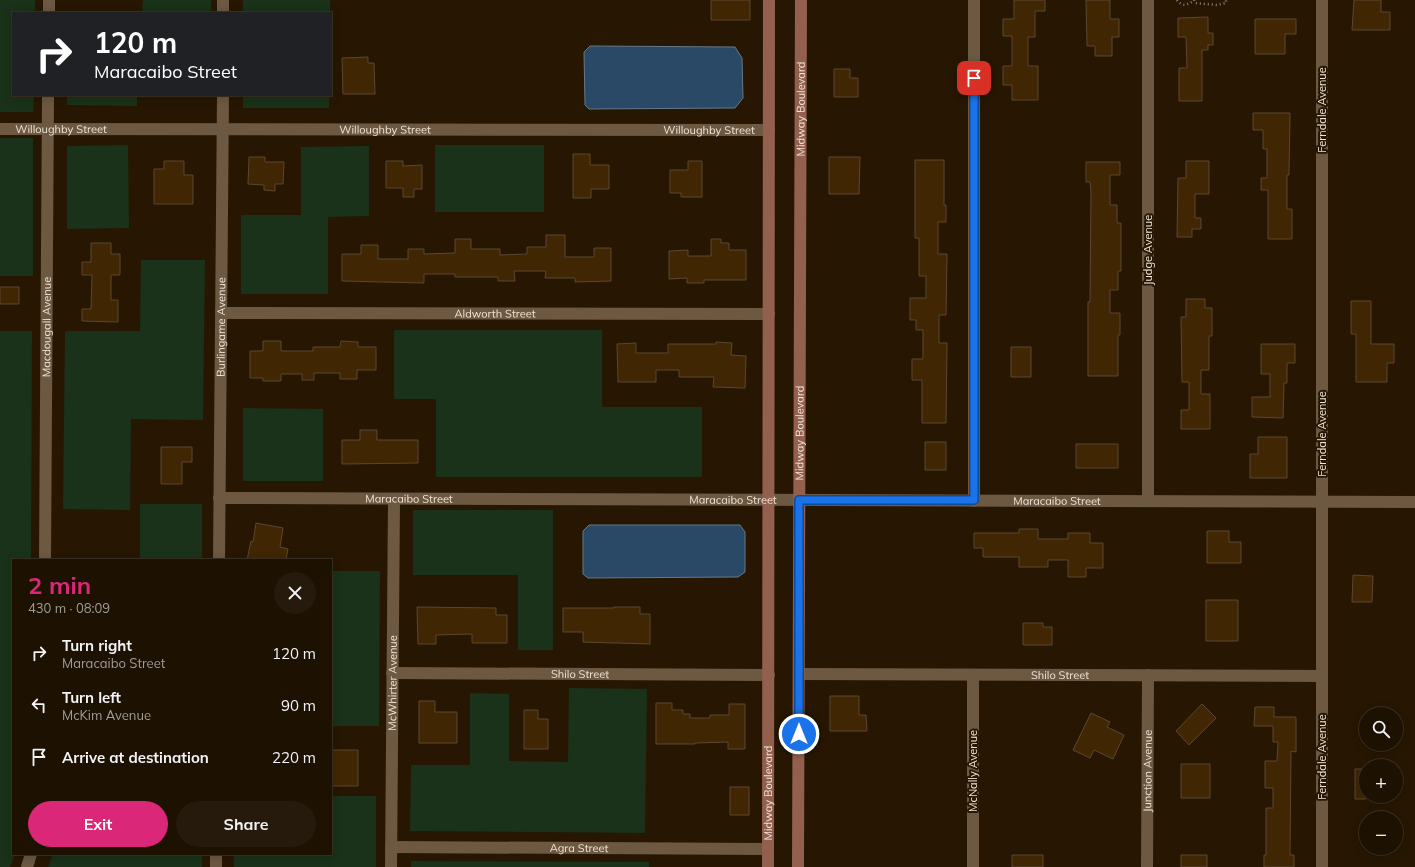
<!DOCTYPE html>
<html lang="en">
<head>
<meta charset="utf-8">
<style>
	:root { --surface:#1d1102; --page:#251a0c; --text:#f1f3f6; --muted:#a09d99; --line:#3b3124; --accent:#db2777 }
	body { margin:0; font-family:Mulish,sans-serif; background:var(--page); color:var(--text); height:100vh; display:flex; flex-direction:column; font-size:15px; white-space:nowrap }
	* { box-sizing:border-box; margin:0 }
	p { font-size:13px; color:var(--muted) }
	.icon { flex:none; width:22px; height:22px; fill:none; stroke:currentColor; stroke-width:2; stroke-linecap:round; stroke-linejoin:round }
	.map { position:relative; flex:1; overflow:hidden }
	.sheet { position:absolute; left:12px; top:559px; width:320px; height:296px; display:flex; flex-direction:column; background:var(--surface); border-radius:0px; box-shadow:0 2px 10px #0003,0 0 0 1px var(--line) }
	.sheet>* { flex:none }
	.hud { position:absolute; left:12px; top:12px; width:320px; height:84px; border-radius:0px; box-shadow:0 2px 10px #0003,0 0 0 1px var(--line); background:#202124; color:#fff; overflow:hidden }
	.buttons { position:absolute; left:1359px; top:707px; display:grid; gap:8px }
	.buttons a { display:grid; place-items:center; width:44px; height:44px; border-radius:50%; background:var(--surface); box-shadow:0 2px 10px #0003,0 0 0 1px var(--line); font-size:20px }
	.pin { position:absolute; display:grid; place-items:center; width:34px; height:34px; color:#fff; margin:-17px; border-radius:8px; box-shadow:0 2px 6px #0006 }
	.me { position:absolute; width:44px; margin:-22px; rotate:0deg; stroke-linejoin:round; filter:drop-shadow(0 0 3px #0008) }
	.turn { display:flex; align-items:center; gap:14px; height:84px; padding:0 16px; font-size:18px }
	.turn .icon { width:52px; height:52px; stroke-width:2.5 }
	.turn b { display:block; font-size:28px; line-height:34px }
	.round { display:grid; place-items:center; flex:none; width:42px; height:42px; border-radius:21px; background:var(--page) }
	.overview { display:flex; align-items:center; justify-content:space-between; height:68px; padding:0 16px }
	h1 { font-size:24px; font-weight:700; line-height:30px; color:var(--accent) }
	.cta { display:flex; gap:8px; margin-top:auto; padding:8px 16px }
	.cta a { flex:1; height:46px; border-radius:24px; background:var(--accent); color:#fff; font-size:16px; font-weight:700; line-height:46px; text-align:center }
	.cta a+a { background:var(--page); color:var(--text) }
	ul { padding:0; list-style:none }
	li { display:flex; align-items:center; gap:12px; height:52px; padding:0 16px }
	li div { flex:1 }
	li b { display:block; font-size:15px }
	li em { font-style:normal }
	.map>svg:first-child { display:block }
	.green { fill:#1a3219 }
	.water { fill:#2a4966; stroke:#657888 }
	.building { fill:#402603; stroke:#5b4731 }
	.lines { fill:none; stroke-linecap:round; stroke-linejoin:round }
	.path { stroke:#8f8271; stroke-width:2.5; stroke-dasharray:1 3; stroke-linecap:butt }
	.street { stroke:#6d5942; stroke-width:12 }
	.secondary { stroke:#93604e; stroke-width:12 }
	.route-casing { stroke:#114b97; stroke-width:10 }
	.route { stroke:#1a73e8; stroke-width:7 }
	.labels { text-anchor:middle; stroke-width:4; stroke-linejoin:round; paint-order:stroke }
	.street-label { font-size:11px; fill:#efe4d7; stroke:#271702 }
</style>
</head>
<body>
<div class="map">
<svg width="1415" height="867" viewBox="0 0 1415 867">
	<rect width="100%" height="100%" fill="#271702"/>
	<path class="green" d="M0,0H35V13H13V95H34L33,112H0Z
		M143,0H211V13H142Z
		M243,0H330V13H243Z
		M67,95H137V106L67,105Z
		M243,95H329V108H243Z
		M0,138H33V276H0Z
		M128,145L129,228L67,229V146Z
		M435,145H544V212H435Z
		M369,146V216L328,217V294H241V215H301V147Z
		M141,260H205L203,420L131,419L130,510L63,509L65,331H140Z
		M394,330H602V407H702V477H436V399H394Z
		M0,331H32L31,560H13V854H15L10,867H0Z
		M243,408L323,409V481H243Z
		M140,504H202V560H140Z
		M413,510H553V650H518V575H413Z
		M331,571H380L379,726H331Z
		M569,688L647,689L645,833L410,831L411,765H470V693L509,694V761L568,762Z
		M331,796H376V867H234V854H331Z
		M53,854H202V867H48Z
		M411,861L649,862V867H411Z"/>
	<path class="water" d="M590,46L735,47L742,58L743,98L735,108L589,109L585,105L584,52Z
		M589,525H740L745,532V572L738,577L588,578L583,574V531Z"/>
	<path class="building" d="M711,0H750V20H711Z
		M1014,0H1045V11H1035V37H1028V66H1038V100H1012V85H1003V66H1012V36H1003V19H1014Z
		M1086,0H1110V19H1119V37H1112V56H1095V46H1087Z
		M1354,0H1381V12H1390V30H1352Z
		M1208,17V33H1213V45H1208V50H1202V101H1179V68H1187L1186,37H1178V18Z
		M1255,19H1296V34H1285V54H1255Z
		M368,57V63H374L375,94H343L342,58Z
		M834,69H850V78H858V97H834Z
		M1253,113H1290L1289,175H1287V209H1292V239H1268V190H1261V178H1267V149H1263V130H1253Z
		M573,154H590V165H609V189H591V198H573Z
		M249,157H265V162H284L283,184H275V191L264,190V185L248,184Z
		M829,157H860L859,194H829Z
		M915,160H944V205H946V222H938V254H947L946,315H939V343H947L946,423H922V380H912V359H923V330H916V320H910V298H926V276H919V238H915Z
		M164,161H184V175H193V204H154V169H164Z
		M386,161H403V166L422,165V189H414V197H403V188H386Z
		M688,161H702V197H681V193H670V170H688Z
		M1186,161H1209V194H1195V218H1201V229H1192V237H1177L1178,178H1186Z
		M1086,162H1120V175H1110V205H1117V223H1121V271H1118V290H1110V313H1120V335H1118V376H1088V302H1090L1091,192L1090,182H1086Z
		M546,235H565V257H594V248H611V281L575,282V278H545L546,271H514L515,281H498V277H455V274H424V283L342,281V254H361V245H378V259H408V249H424V254L455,253V239H471V249H500V255L527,254V247H546Z
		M711,239H721V243H729V250H746V280H704V283H687V278L669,279V251L688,250V256H711Z
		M91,243H111V254H120V275H111V300H118V322L82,321V309H91L92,275H82V262H91Z
		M0,287H19V304H0Z
		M1186,299H1205V308H1212V336H1209V370H1201V394H1210V429H1181V410H1189V382H1182L1181,317H1186Z
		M1351,301H1371V344H1394V363H1387V382H1356V334H1351Z
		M263,341H281V351H313V347H340L341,341L358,342V347H376V370H357V379H340V373H314V380H302V374H281V381H263V378H250V351H263Z
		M716,342L732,343L731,355L746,356L745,388L713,387L714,377H679V370H656V382H618L617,344L636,343V353H668V344H716Z
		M1261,344H1295V363H1287V383H1284L1283,418L1252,417V397H1270V374H1261Z
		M1011,347H1031V377H1011Z
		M360,430H377V440H418V463L342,464V440H360Z
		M1258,437H1287V478H1250V454H1258Z
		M925,442H946V470H925Z
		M1076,444H1118V468H1076Z
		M161,447H192V462H182V484H161Z
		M256,523L283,528L280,547L288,549L286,560H247L251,541L253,542Z
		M1019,529H1038V539H1068V533H1090V543H1103V568H1086V577H1068V560H1048V567H1019V557H983V548H974V533H1019Z
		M1207,531H1229V542H1241V563H1207Z
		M1353,575L1373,576L1372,602H1352Z
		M1206,600H1238V641H1206Z
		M417,607L496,608V615H507V643H472V634L436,635V644H418Z
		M614,607H640V614H650V644L583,642V632H563V608H614Z
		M1023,623H1043V627H1052V645H1023Z
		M830,696H859V715H866L867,731H830Z
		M419,701H435V712H457V743H419Z
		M656,703H672V710H683V714H690V718H710V715H729V704H745V749H728V742L695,743V744H656Z
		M1202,704L1216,718L1189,745L1176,731Z
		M1255,707H1274V717H1296V752L1291,751L1290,855H1294V867H1264V855H1266V808H1273V788H1265V761H1277L1278,742H1273V726H1254Z
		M524,710H538V719H548V749H524Z
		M1091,713L1110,722L1107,727L1124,735L1113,759L1094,750L1090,758L1073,750Z
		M331,750H358V786H331Z
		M1181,764H1210V798H1181Z
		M1355,769H1366V799H1355Z
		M730,787H749V815H730Z
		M1012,855H1043V867H1012Z
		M1181,855H1207V867H1181Z"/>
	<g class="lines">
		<path class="path" d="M1177,0C1183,8 1187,4 1194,1
			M1194,0L1195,3L1217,5L1226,3V0"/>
		<g class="street">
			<path d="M49,13V0"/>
			<path d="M223,13V0"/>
			<path id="s1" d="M0,129L769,130"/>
			<path id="s2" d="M221,313L769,314"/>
			<path id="s3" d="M219,498L1415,502"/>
			<path d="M974,501V0"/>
			<path d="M1148,501V0"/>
			<path id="s4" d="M45,560L48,95"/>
			<path id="s5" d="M219,560L223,95"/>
			<path id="s6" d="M392,673L769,675"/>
			<path id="s7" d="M799,674L1322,676"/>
			<path id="s8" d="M391,847L768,849"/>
			<path d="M27,867L31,854"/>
			<path d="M216,867V854"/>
			<path id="s9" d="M391,867L394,499"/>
			<path d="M973,867V675"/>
			<path id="s10" d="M1147,867L1148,675"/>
			<path d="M1322,867V0"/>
		</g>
		<g class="secondary">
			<path id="s11" d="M768,867L769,0"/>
			<path id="s12" d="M798,867L801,0"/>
		</g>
	</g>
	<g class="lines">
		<g class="route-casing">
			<path id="route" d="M799,734V500H974V78"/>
		</g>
		<use href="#route" class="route"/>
	</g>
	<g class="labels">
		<g class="street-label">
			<text dy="4" stroke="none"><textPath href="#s12" startOffset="758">Midway Boulevard</textPath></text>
			<text transform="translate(1322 110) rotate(-90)" y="4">Ferndale Avenue</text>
			<text dy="4" stroke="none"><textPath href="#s1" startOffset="61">Willoughby Street</textPath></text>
			<text dy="4" stroke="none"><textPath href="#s1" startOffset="385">Willoughby Street</textPath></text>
			<text dy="4" stroke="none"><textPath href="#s1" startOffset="709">Willoughby Street</textPath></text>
			<text transform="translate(1148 250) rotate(-90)" y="4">Judge Avenue</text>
			<text dy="4" stroke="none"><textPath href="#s2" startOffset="274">Aldworth Street</textPath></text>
			<text dy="4" stroke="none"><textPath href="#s4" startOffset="233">Macdougall Avenue</textPath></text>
			<text dy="4" stroke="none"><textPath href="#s5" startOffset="233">Burlingame Avenue</textPath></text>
			<text dy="4" stroke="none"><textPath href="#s12" startOffset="434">Midway Boulevard</textPath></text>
			<text transform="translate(1322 434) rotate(-90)" y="4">Ferndale Avenue</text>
			<text dy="4" stroke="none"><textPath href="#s3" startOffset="190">Maracaibo Street</textPath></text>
			<text dy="4" stroke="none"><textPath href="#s3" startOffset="514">Maracaibo Street</textPath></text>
			<text dy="4" stroke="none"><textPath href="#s3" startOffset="838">Maracaibo Street</textPath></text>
			<text dy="4" stroke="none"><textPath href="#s6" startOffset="188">Shilo Street</textPath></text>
			<text dy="4" stroke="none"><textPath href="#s7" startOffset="261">Shilo Street</textPath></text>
			<text dy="4" stroke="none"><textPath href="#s9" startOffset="184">McWhirter Avenue</textPath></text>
			<text transform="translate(1322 757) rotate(-90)" y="4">Ferndale Avenue</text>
			<text transform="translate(973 771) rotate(-90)" y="4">McNally Avenue</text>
			<text dy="4" stroke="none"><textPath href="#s10" startOffset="96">Junction Avenue</textPath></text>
			<text dy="4" stroke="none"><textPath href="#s11" startOffset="74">Midway Boulevard</textPath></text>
			<text dy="4" stroke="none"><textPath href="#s8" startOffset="188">Agra Street</textPath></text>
		</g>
	</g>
</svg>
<div class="buttons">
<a><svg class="icon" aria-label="search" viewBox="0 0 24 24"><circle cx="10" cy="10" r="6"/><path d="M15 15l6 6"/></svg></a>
<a>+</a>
<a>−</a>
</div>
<div class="pin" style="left:974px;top:78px;background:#d93025"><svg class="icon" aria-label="arrive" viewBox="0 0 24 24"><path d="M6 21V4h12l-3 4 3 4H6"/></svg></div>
<svg class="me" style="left:799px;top:734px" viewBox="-20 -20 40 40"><circle r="17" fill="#1a73e8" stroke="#fff" stroke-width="3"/><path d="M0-11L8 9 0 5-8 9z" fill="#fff"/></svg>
<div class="hud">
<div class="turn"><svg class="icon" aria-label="right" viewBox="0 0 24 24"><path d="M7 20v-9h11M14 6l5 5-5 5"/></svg><div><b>120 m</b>Maracaibo Street</div></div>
</div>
<section class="sheet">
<div class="overview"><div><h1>2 min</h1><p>430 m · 08:09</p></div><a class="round"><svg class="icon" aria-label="close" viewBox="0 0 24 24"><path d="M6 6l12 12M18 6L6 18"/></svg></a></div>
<ul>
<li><svg class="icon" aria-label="right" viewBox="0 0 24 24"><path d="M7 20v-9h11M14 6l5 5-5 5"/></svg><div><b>Turn right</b><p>Maracaibo Street</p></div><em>120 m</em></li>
<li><svg class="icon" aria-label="left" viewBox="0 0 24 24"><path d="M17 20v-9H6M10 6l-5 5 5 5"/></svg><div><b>Turn left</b><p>McKim Avenue</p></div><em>90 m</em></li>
<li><svg class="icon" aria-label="arrive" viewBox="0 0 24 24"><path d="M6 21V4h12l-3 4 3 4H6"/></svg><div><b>Arrive at destination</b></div><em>220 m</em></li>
</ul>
<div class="cta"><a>Exit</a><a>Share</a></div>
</section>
</div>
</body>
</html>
